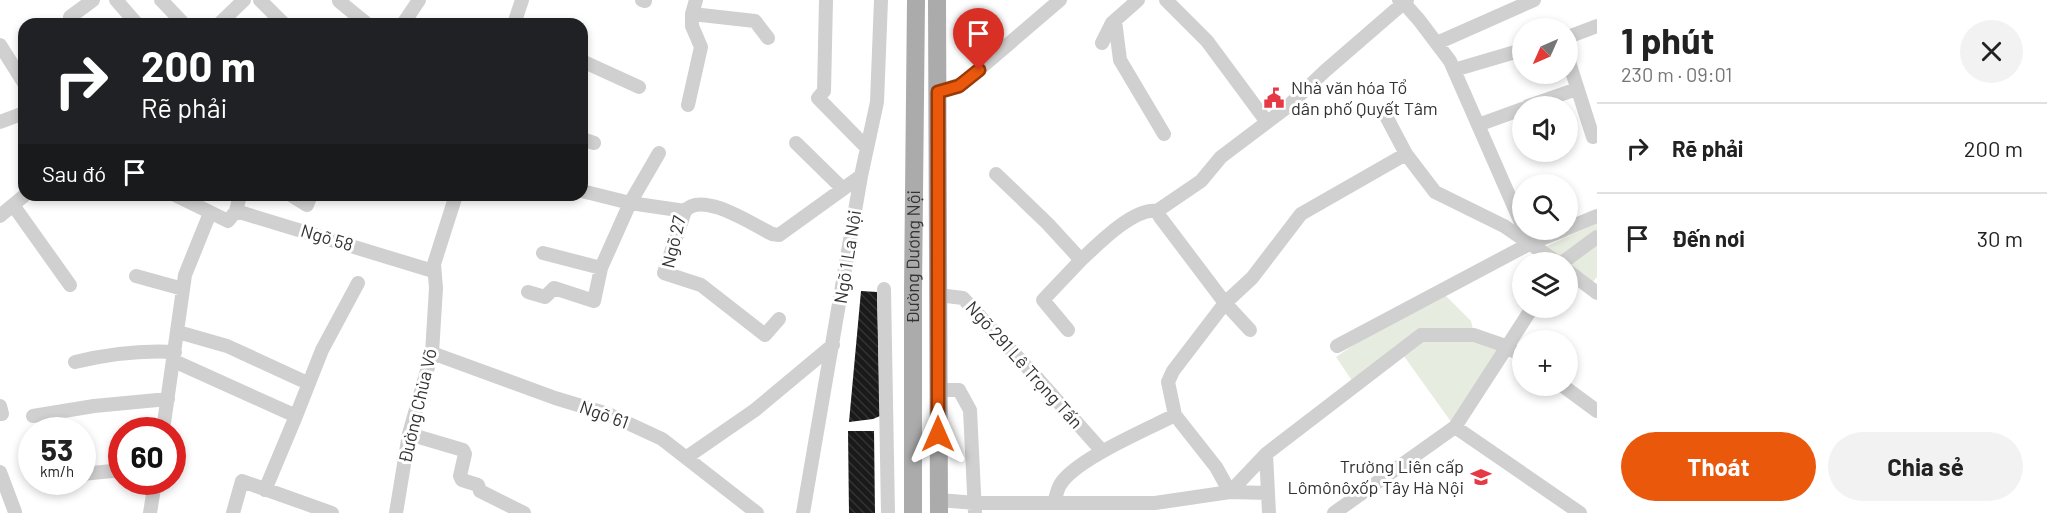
<!DOCTYPE html>
<html lang="vi">
<head>
<meta charset="utf-8">
<style>
	:root { --surface:#fff; --page:#f2f2f2; --text:#222; --muted:#767676; --line:#e0e0e0; --accent:#ea580c }
	body { margin:0; font-family:Barlow,sans-serif; background:var(--page); color:var(--text); height:100vh; display:flex; flex-direction:column; font-size:22px; white-space:nowrap }
	* { box-sizing:border-box; margin:0 }
	p { font-size:20px; color:var(--muted) }
	.icon { flex:none; width:33px; height:33px; fill:none; stroke:currentColor; stroke-width:2; stroke-linecap:round; stroke-linejoin:round }
	.map { position:relative; flex:1; overflow:hidden }
	.drawer { display:flex; flex-direction:column; background:var(--surface); width:450px }
	.drawer>* { flex:none }
	.top-card { position:absolute; left:18px; top:18px; width:570px; height:183px; border-radius:18px; box-shadow:0 3px 9px #0003; background:#202124; color:#fff; overflow:hidden }
	.needle { width:39px; rotate:225deg }
	.tools { position:absolute; left:1512px; top:18px; display:grid; gap:12px }
	.tools a { display:grid; place-items:center; width:66px; height:66px; border-radius:50%; background:var(--surface); box-shadow:0 3px 9px #0003; font-size:30px }
	.speed { position:absolute; left:18px; top:417px; display:flex; gap:12px; font-size:30px; font-weight:700; text-align:center }
	.speed>* { display:grid; place-content:center; width:78px; height:78px; border-radius:50%; background:var(--surface); box-shadow:0 3px 9px #0003; line-height:1 }
	.speed small { font-size:15px; font-weight:400 }
	.speed .limit { border:9px solid #d22; background:#fff; color:#111 }
	.pin { position:absolute; display:grid; place-items:center; width:51px; height:51px; color:#fff; margin:-62px -26px; border-radius:50% 50% 50% 0; rotate:-45deg; box-shadow:0 0 6px #0007 }
	.pin .icon { rotate:45deg }
	.me { position:absolute; width:66px; margin:-33px; rotate:0deg; stroke-linejoin:round; filter:drop-shadow(0 0 4px #0008) }
	.turn { display:flex; align-items:center; gap:21px; height:126px; padding:0 24px; font-size:27px }
	.turn .icon { width:78px; height:78px; stroke-width:2.5 }
	.turn b { display:block; font-size:42px; line-height:51px }
	.then { display:flex; align-items:center; height:57px; padding:0 24px; background:#0003; gap:12px; font-size:22px }
	.round { display:grid; place-items:center; flex:none; width:63px; height:63px; border-radius:32px; background:var(--page) }
	.summary { display:flex; align-items:center; justify-content:space-between; height:102px; padding:0 24px }
	h1 { font-size:36px; font-weight:700; line-height:45px }
	.primary-button { display:flex; gap:12px; margin-top:auto; padding:12px 24px }
	.primary-button a { flex:1; height:69px; border-radius:36px; background:var(--accent); color:#fff; font-size:24px; font-weight:700; line-height:69px; text-align:center }
	.primary-button a+a { background:var(--page); color:var(--text) }
	ul { padding:0; list-style:none }
	li { display:flex; align-items:center; gap:18px; height:90px; padding:0 24px; border-top:2px solid var(--line) }
	li div { flex:1 }
	li b { display:block; font-size:22px }
	li em { font-style:normal }
	main { display:flex; flex:1; min-height:0 }
	.map>svg:first-child { display:block }
	.green { fill:#e6ecdf }
	.building { fill:url(#building-back-hatch) }
	.lines { fill:none; stroke-linecap:round; stroke-linejoin:round }
	.minor { stroke:#d0d0d0; stroke-width:14 }
	.major { stroke:#ababab; stroke-width:18 }
	.route-casing { stroke:#983908; stroke-width:15 }
	.route { stroke:#ea580c; stroke-width:10 }
	.labels { text-anchor:middle; stroke-width:6; stroke-linejoin:round; paint-order:stroke }
	.poi-label { font-size:18px; fill:#333; stroke:#fff; text-anchor:start }
	.street-label { font-size:18px; fill:#333; stroke:#fff }
</style>
</head>
<body>
<main>
<div class="map">
<svg width="1597" height="513" viewBox="0 0 1597 513">
	<defs>
		<pattern id="building-back-hatch" width="6" height="6" patternUnits="userSpaceOnUse" patternTransform="scale(1.5)"><rect width="6" height="6" fill="#1a1a1a"/><path d="M-1 5l2 2M0 0l6 6M5-1l2 2" fill="none" stroke="#333"/></pattern>
	</defs>
	<rect width="100%" height="100%" fill="#fff"/>
	<path class="green" d="M1597,223V236L1560,261L1543,248Z
		M1597,238V277L1590,285L1568,262Z
		M1443,293L1471,321L1474,334L1421,335L1355,385L1336,357L1405,309Z
		M1474,336L1505,346L1454,426L1401,352L1421,337Z"/>
	<path class="building" d="M861,291L877,292L880,416L873,419L849,422Z
		M848,431H874L875,513H849Z"/>
	<g class="lines">
		<path class="minor" d="M116,0L137,24
			M161,0L184,24
			M260,0L284,24
			M642,0L645,1
			M696,0L692,14L755,21L768,38
			M826,0L824,91L818,98L867,148
			M1166,0L1207,41L1267,122
			M1399,0L1404,3L1419,20L1450,61L1522,225
			M339,1L367,24
			M70,17L93,0
			M1115,21L1120,60L1164,134
			M219,24L244,0
			M403,24L419,0
			M514,24L522,0
			M1568,37L1597,26
			M1102,43L1112,23L1138,0
			M1437,43L1534,0
			M0,45L24,83
			M1568,59L1593,137
			M582,61L639,87
			M1454,70L1522,50
			M938,92L963,83L1060,0
			M688,105L701,47L692,26V14
			M1528,106L1577,89
			M1387,118L1406,154L1435,192L1504,226L1557,262
			M0,122L24,113
			M1478,125L1522,109
			M582,139L594,143
			M796,143L843,189
			M996,174L1048,224L1081,260L1043,300L1068,330
			M582,191L630,203L685,211L664,273L701,285L765,335L779,319
			M175,195L228,221L236,211
			M240,195L236,211L433,271
			M291,195L307,205L311,195
			M13,205L70,285
			M685,211C702,190 753,225 772,234L779,235L861,176
			M1157,211L1201,181L1221,157L1286,108L1325,71L1407,0
			M1157,211L1160,217L1225,303L1250,330
			M0,216L25,195
			M1568,228L1597,216
			M543,253L601,268
			M1081,260C1097,245 1134,207 1157,211
			M1563,262L1597,237
			M1568,271L1597,293
			M136,276L183,289
			M884,289L888,513
			M528,292L545,297L554,288L594,301L601,268L630,203L659,153
			M938,295L963,298L1037,378L1102,451
			M178,332L227,346L301,380
			M1337,346L1531,243L1564,230
			M432,353L555,398L608,414L662,439L757,513
			M174,361L296,416L265,490
			M75,362C108,354 141,350 175,352
			M1563,386L1597,411
			M938,390H959L970,410L975,513
			M0,406L2,414H0
			M1175,415L1168,382L1173,371L1225,303L1252,278L1301,214L1406,154
			M33,416L94,406L168,399
			M296,416L322,350L358,283
			M1455,427L1580,513
			M163,430L185,275L210,213
			M409,434L463,450L465,454L460,476L462,480L478,485L480,491L524,513
			M1266,454L1269,513
			M687,457L755,410L833,345
			M0,472L15,512
			M82,474L122,470
			M939,500L976,503H1155L1230,492L1266,454L1421,335H1474L1506,346L1522,356
			M1054,503C1056,497 1057,490 1060,485C1074,460 1148,429 1175,415L1216,467L1230,492L1268,493
			M150,513L155,482
			M233,513L242,481L332,513
			M396,513L409,434L432,353L436,288L434,264L456,195
			M803,513L861,176L877,102L881,0
			M1334,513L1455,427L1532,308"/>
		<g class="major">
			<path d="M937,0L939,513"/>
			<path id="s1" d="M913,513V292L916,0"/>
		</g>
	</g>
	<g class="lines">
		<g class="route-casing">
			<path id="route" d="M938,434V92L959,86L979,70"/>
		</g>
		<use href="#route" class="route"/>
	</g>
	<defs>
		<g id="civic-bare" transform="scale(1.62)"><path d="M-.6-6.5H3V-4.5H.6V-3L4-1V1h2V6H-6V1h2V-1L-.6-3ZM-1.2 2.5V6h2.4V2.5Z" fill="#e63946" stroke="#fff" stroke-width="2.5" paint-order="stroke"/></g>
		<g id="school-bare" transform="scale(1.62)"><path d="M0-5L7-2L0 1L-7-2ZM-4 1L0 2.5L4 1V4Q0 6-4 4Z" fill="#e63946" stroke="#fff" stroke-width="2.5" paint-order="stroke"/></g>
	</defs>
	<g fill-rule="evenodd">
		<use href="#civic-bare" x="1274" y="98"/>
		<use href="#school-bare" x="1481" y="477"/>
	</g>
	<g class="labels">
		<g class="poi-label">
			<text x="1291" y="94">Nhà văn hóa Tổ<tspan x="1291" dy="21">dân phố Quyết Tâm</tspan></text>
			<text x="1464" y="473" text-anchor="end">Trường Liên cấp<tspan x="1464" dy="21">Lômônôxốp Tây Hà Nội</tspan></text>
		</g>
		<g class="street-label">
			<text transform="translate(327 238) rotate(17)" y="6">Ngõ 58</text>
			<text transform="translate(674 242) rotate(-77)" y="6">Ngõ 27</text>
			<text dy="6" stroke="none"><textPath href="#s1" startOffset="256">Đường Dương Nội</textPath></text>
			<text transform="translate(848 257) rotate(-81)" y="6">Ngõ 1 La Nội</text>
			<text transform="translate(1024 365) rotate(48)" y="6">Ngõ 291 Lê Trọng Tấn</text>
			<text transform="translate(418 406) rotate(-77)" y="6">Đường Chùa Võ</text>
			<text transform="translate(604 415) rotate(20)" y="6">Ngõ 61</text>
		</g>
	</g>
</svg>
<div class="tools">
<a><svg class="needle" viewBox="-14 -14 28 28"><path d="M0-13l5 13h-10z" fill="#e53935"/><path d="M0 13l5-13h-10z" fill="#767676"/></svg></a>
<a><svg class="icon" aria-label="sound" viewBox="0 0 24 24"><path d="M4 9h4l5-4v14l-5-4H4zM17 9q2 3 0 6"/></svg></a>
<a><svg class="icon" aria-label="search" viewBox="0 0 24 24"><circle cx="10" cy="10" r="6"/><path d="M15 15l6 6"/></svg></a>
<a><svg class="icon" aria-label="layers" viewBox="0 0 24 24"><path d="M12 4l9 5-9 5-9-5zM3 14l9 5 9-5"/></svg></a>
<a>+</a>
</div>
<div class="speed"><div>53<small>km/h</small></div><div class="limit">60</div></div>
<div class="pin" style="left:979px;top:70px;background:#d93025"><svg class="icon" aria-label="arrive" viewBox="0 0 24 24"><path d="M6 21V4h12l-3 4 3 4H6"/></svg></div>
<svg class="me" style="left:938px;top:434px" viewBox="-20 -20 40 40"><path d="M0-17L14 15 0 8-14 15z" fill="#ea580c" stroke="#fff" stroke-width="4"/></svg>
<div class="top-card">
<div class="turn"><svg class="icon" aria-label="right" viewBox="0 0 24 24"><path d="M7 20v-9h11M14 6l5 5-5 5"/></svg><div><b>200 m</b>Rẽ phải</div></div>
<div class="then">Sau đó<svg class="icon" aria-label="arrive" viewBox="0 0 24 24"><path d="M6 21V4h12l-3 4 3 4H6"/></svg></div>
</div>
</div>
<section class="drawer">
<div class="summary"><div><h1>1 phút</h1><p>230 m · 09:01</p></div><a class="round"><svg class="icon" aria-label="close" viewBox="0 0 24 24"><path d="M6 6l12 12M18 6L6 18"/></svg></a></div>
<ul>
<li><svg class="icon" aria-label="right" viewBox="0 0 24 24"><path d="M7 20v-9h11M14 6l5 5-5 5"/></svg><div><b>Rẽ phải</b></div><em>200 m</em></li>
<li><svg class="icon" aria-label="arrive" viewBox="0 0 24 24"><path d="M6 21V4h12l-3 4 3 4H6"/></svg><div><b>Đến nơi</b></div><em>30 m</em></li>
</ul>
<div class="primary-button"><a>Thoát</a><a>Chia sẻ</a></div>
</section>
</main>
</body>
</html>
